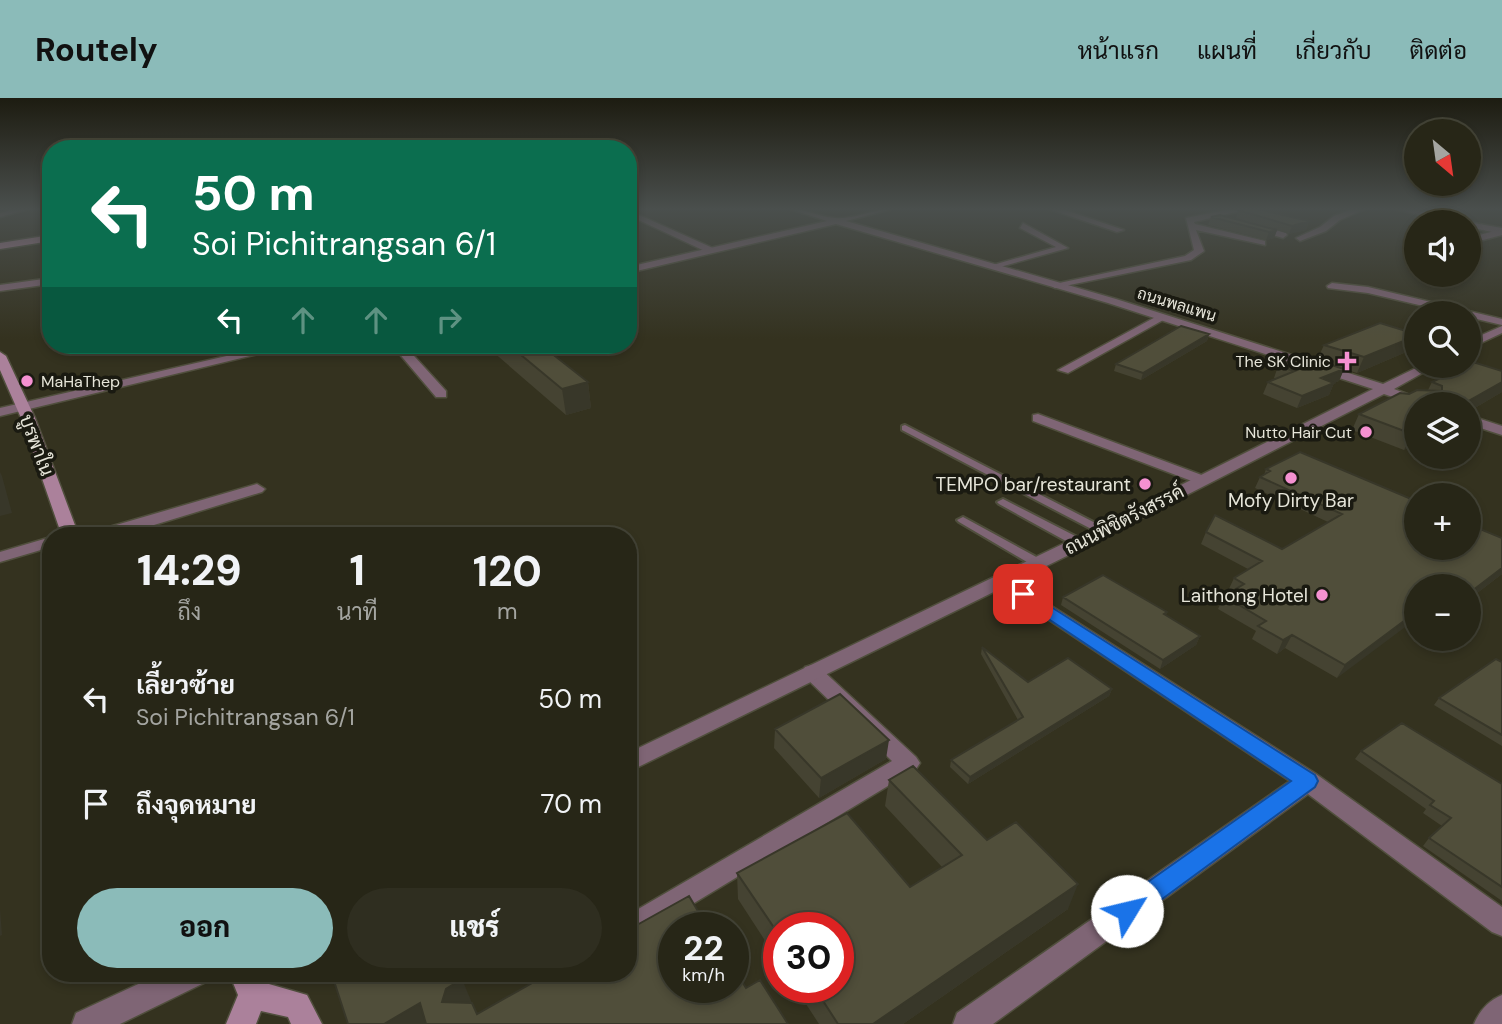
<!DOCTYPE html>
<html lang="th">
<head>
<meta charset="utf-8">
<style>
	:root { --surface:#272617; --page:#2f2e20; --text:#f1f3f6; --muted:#a4a5a1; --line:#434336; --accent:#8bbbb9 }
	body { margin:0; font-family:"DM Sans",Sarabun,sans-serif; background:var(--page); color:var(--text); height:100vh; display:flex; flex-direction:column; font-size:26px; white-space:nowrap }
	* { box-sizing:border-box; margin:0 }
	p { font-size:23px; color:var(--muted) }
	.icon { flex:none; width:38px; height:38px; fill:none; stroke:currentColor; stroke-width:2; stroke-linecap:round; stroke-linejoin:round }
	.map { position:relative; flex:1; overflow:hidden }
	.sheet { position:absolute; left:42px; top:429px; width:595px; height:455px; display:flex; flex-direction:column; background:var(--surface); border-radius:28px; box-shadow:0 4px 10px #0003,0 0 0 2px var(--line) }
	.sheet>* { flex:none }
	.top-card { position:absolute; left:42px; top:42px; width:595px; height:214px; border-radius:28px; box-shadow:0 4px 10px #0003,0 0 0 2px var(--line); background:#0b6e4f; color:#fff; overflow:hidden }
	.needle { width:46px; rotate:151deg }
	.controls { position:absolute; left:1404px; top:21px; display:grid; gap:14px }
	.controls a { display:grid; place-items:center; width:77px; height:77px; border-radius:50%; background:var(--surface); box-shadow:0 4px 10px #0003,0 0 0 2px var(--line); font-size:35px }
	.speed { position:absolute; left:658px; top:814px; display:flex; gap:14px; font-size:35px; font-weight:700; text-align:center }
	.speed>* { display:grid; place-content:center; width:91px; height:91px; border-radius:50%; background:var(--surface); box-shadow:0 4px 10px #0003,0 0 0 2px var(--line); line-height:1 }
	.speed small { font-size:18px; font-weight:400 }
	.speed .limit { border:10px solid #d22; background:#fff; color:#111 }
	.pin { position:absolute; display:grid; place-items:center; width:60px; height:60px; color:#fff; margin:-30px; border-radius:14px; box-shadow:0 4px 10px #0006 }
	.me { position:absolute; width:77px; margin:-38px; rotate:54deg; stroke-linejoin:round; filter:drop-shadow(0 0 5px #0008) }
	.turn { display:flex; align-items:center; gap:24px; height:147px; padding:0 35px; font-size:32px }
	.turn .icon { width:91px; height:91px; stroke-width:2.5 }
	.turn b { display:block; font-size:49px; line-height:60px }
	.lanes { display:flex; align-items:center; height:66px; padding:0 35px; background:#0003; justify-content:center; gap:35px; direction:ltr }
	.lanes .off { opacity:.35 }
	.eta { display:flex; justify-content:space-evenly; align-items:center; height:119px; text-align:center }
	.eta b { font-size:42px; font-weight:800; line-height:49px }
	.primary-button { display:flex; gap:14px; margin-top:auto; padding:14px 35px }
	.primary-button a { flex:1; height:80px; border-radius:42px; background:var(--accent); color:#111; font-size:28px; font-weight:800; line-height:80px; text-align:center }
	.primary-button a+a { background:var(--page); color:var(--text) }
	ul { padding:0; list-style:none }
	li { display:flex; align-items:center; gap:21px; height:105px; padding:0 35px }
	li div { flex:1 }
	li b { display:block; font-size:26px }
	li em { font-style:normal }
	header { display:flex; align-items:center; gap:42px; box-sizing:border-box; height:98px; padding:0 35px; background:var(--accent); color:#111 }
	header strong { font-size:33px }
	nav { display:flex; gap:38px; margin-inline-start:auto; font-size:24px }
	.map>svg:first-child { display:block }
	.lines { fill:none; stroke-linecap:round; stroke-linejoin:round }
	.service-casing { stroke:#504f3d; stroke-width:4 }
	.minor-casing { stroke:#504f3d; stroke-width:3 }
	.tertiary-casing { stroke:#504f3d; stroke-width:3 }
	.secondary-casing { stroke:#504f3d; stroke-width:3 }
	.service { fill:#7f6575; fill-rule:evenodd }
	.minor { fill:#7f6575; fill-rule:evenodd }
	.tertiary { fill:#7f6575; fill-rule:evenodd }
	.secondary { fill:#ab819b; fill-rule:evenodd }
	.wall { fill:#454332 }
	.shaded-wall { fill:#383729 }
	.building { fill:#504e3a; stroke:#383729; stroke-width:2 }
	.route { fill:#1a73e8; stroke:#114b97; stroke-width:2 }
	.poi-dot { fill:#f591d1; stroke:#1a1a11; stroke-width:2.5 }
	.labels { text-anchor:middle; stroke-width:7; stroke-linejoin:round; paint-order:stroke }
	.far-street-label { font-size:16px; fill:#e6e5d9; stroke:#1a1a11 }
	.far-poi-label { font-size:16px; fill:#e6e5d9; stroke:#1a1a11; text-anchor:end }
	.street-label { font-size:19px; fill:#e6e5d9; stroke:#1a1a11 }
	.poi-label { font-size:19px; fill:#e6e5d9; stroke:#1a1a11; text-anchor:end }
</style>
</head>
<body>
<header>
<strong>Routely</strong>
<nav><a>หน้าแรก</a><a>แผนที่</a><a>เกี่ยวกับ</a><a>ติดต่อ</a></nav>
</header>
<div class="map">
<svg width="1502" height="926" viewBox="0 0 1502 926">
	<rect width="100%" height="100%" fill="#34321f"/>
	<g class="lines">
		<g class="service-casing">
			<path id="service" d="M905,327L1107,431L1109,433L1103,437L1099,435L902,332V328Z
				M1003,401L1083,442L1085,445L1079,449L1075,448L999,406L997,404Z
				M963,419L1040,461L1042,464L1036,468L1032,467L959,424L957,422Z"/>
		</g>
		<g class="minor-casing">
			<path id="minor" d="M1049,111H1062L1124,132L1117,134Z
				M1231,111H1248L1194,124L1195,126L1265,143V147L1196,132L1204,153L1191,162L1055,190L1050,187L1185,158L1194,152L1186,120Z
				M1353,111H1365L1340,122L1326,133L1300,143L1296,140L1320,129L1334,118Z
				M628,112L715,151L717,153L709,155L628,117Z
				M1023,125L1068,150L993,171V167L1056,149L1020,130Z
				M1254,126L1286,135L1287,137L1283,140L1251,131Z
				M1502,131V137L1468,146V140Z
				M51,180V186L0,193V187Z
				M1332,185L1368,189L1502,221V227L1468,219V215H1453L1368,195L1328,190L1327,188Z
				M1161,216L1166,219L1165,221L1068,275L1058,272Z
				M392,247H404L446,293V299H436Z
				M1038,316L1207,379L1210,382L1207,385H1197L1033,323V317Z
				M257,386L265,391L262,394L118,438H90L92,434Z
				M51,439V449L0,464V454Z
				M1001,476L1316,676L1502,809V838L1492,834L1308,696L993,926H953L957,915L1290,683L995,486L992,482Z
				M812,567L819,569L916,659L920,665L916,671L628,845V817L892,663L805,579L802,574L805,569Z
				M162,875H208L204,885L120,926H72L76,915Z
				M1502,897V926H1474C1480,912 1488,903 1502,897Z"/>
		</g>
		<g class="tertiary-casing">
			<path id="tertiary" d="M15,111H29L0,119V115Z
				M790,111C806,111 820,119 835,120C853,122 873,111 892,111L846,123L1116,201L1383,286L1420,268H1435L1394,291L1433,306L1416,307L1384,296L1085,449L628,674V655L1073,441L1373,291L1108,205L836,126L628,175V169L827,123Z
				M1395,111H1411L1465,124H1450Z
				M1465,124H1468L1502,130V136L1468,129V124Z
				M1502,228V235L1468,251V243Z
				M275,247H295L0,318V310Z
				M1468,317L1502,328V337L1468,326Z"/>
		</g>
		<g class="secondary-casing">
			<path id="secondary" d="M51,137V143L0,151V145Z
				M0,254L6,258L35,320L79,438H62L21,320L0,272Z
				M229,875H258L262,884L307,897L322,926H291L288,919L261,913L256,926H226L238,897Z"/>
		</g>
		<use href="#service" class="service"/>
		<use href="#minor" class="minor"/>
		<use href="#tertiary" class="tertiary"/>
		<use href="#secondary" class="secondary"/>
	</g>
	<path class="wall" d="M1238,112L1309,123L1306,132L1289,136L1277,132L1274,140L1266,142L1208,127L1211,119L1269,130L1236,120Z
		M1209,236L1207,243L1141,282L1114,273L1116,266Z
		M1416,236V241L1411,252L1357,275L1344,271L1339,283L1334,285L1329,297L1297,310L1263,296L1268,284L1276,281L1274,280L1278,268L1317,262L1324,247Z
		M485,247H541L588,284L591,310L566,317Z
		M1502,273V294L1468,314V306L1416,345L1404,352L1352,332L1359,316L1409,296L1428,292L1432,284Z
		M1266,371L1502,440V476L1468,502V488H1416L1337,580L1285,550L1277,556L1252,541L1256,533L1218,511L1224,498L1231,494L1228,493L1234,480L1248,471L1201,446L1206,434L1282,451L1328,424L1255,390L1260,379L1264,377Z
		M1063,499L1167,514L1166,517L1200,538L1196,547L1160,571L1061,507Z
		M982,549L1028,584L1112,591L1109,598L968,686L950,669L951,662L1018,622L981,556Z
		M1502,564V648L1434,607L1439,600Z
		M775,631L886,661L819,700L774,650Z
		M1361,653L1502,686V803L1423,748L1429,740L1442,728L1423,715L1426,711L1355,661Z
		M889,682L987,742L1068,811L903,926H819L795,889H838L779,830V864L738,801L737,775L910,789L942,769L885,708Z"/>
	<path class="shaded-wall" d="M1309,123L1306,132L1289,136L1292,128Z
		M1277,132L1274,140L1266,142L1269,134Z
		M1209,236L1207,243L1141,282L1143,275Z
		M1416,238V241L1411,252L1357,275L1364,259Z
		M1344,271L1339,283L1324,289L1334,285L1329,297L1297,310L1302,298L1321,280Z
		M588,284L591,310L566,317L562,291Z
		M1502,284V294L1468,314V306H1463Z
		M1416,334V345L1404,352L1412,336Z
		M0,374L2,378L12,415L0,418Z
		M1502,470V476L1468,502V496Z
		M1416,514V521L1337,580L1345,567Z
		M1292,537L1285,550L1277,556L1283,542Z
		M1200,538L1196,547L1160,571L1163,562Z
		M1112,591L1109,598L968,686L970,679Z
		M889,642L886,661L819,700L821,680Z
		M1078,786L1068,811L903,926H873Z
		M0,811L2,837L0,838Z
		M462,881L472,905L457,914L442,904L446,891Z
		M420,905L430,926H384Z"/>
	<path class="building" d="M1242,111H1257L1309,123L1292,128L1238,112Z
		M1220,117L1277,132L1269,134L1211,119Z
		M1380,225L1416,236V238L1364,259L1324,247Z
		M1181,228L1209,236L1143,275L1116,266Z
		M509,247H541L588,284L562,291Z
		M1304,258L1344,271L1321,280L1334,285L1302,298L1268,284L1295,273L1278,268Z
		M1473,264L1502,273V284L1463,306H1416V334L1412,336L1359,316L1400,295L1409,296L1417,292L1442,293V288L1432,284L1465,268H1468V266Z
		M1300,354L1416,403V450H1468V426L1502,440V470L1468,496V488H1416V514L1345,567L1292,537L1283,542L1258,528L1266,523L1224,498L1244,486L1234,480L1262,463L1206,434L1215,417L1282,451L1342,416L1260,379L1270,373L1266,371Z
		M1103,477L1167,514L1164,516L1200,538L1163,562L1063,499Z
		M982,549L1028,584L1068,560L1112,591L970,679L951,662L1023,619Z
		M1496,561L1502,564V637L1439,600Z
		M840,596L889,642L821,680L775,631Z
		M1402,625L1502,686V789L1429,740L1451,720L1430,707L1434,703L1361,653Z
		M913,668L987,742L1016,724L1078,786L873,926H838L814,889H838V830H779V837L737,775L847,715L910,789L962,757L889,682Z
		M689,798L708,830H674V889H733V869L746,890L760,882L788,926H426L420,905L384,926H348L333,880L337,875H459L462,881L446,891L442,904L472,905L477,916L550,875H628V832Z"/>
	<linearGradient id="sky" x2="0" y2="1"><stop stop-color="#1d1c11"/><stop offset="0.46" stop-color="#4a4f4d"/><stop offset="1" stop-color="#4a4f4d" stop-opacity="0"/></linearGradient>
	<rect width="1502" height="241" fill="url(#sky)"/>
	<path class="route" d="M1023,491L1315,677L1318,683L1315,689L1135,821L1127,824L1118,821L1114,813L1118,805L1291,683L1017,500L1014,496Z"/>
	<g class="poi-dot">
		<path d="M1343.5 252.5h7v7h7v7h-7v7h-7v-7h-7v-7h7z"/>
		<circle cx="27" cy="283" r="7"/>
		<circle cx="1366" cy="334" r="7"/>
		<circle cx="1291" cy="380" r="7"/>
		<circle cx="1145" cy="386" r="7"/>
		<circle cx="1322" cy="497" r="7"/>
	</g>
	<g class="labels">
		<g class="far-street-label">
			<text transform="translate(1177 206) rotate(17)" y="6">ถนนพลแพน</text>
		</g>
		<g class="far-poi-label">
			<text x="1331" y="269">The SK Clinic</text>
			<text x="41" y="289" text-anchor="start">MaHaThep</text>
			<text x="1352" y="340">Nutto Hair Cut</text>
		</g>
		<g class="street-label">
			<text transform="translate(37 347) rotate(69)" y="7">บูรพาใน</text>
			<text transform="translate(1124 421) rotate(-27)" y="7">ถนนพิชิตรังสรรค์</text>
		</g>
		<g class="poi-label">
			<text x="1131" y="393">TEMPO bar/restaurant</text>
			<text x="1291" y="409" text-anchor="middle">Mofy Dirty Bar</text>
			<text x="1308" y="504">Laithong Hotel</text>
		</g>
	</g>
</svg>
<div class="controls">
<a><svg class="needle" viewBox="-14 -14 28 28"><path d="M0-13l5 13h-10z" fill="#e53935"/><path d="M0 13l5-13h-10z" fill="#a4a5a1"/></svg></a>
<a><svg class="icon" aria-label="sound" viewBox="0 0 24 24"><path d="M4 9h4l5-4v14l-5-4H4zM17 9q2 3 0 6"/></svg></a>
<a><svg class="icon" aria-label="search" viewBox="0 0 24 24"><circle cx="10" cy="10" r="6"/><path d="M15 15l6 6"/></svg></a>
<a><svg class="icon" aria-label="layers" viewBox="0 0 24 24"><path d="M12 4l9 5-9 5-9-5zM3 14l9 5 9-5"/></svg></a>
<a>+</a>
<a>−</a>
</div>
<div class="speed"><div>22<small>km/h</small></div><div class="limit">30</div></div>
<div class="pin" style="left:1023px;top:496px;background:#d93025"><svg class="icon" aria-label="arrive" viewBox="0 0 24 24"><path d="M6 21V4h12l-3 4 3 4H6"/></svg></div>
<svg class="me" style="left:1127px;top:813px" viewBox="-20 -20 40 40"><circle r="19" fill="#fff"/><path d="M0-13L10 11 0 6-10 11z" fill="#1a73e8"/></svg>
<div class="top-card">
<div class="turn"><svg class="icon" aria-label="left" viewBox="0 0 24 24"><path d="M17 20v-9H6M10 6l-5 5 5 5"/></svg><div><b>50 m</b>Soi Pichitrangsan 6/1</div></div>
<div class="lanes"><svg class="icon" aria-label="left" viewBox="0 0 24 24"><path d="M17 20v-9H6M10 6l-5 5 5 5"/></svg><svg class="icon off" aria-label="ahead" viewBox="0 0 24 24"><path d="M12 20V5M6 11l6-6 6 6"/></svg><svg class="icon off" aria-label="ahead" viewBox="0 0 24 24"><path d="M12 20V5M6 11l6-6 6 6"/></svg><svg class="icon off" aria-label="right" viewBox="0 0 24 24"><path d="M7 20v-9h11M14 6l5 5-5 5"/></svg></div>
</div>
<section class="sheet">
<div class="eta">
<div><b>14:29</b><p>ถึง</p></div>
<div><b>1</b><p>นาที</p></div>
<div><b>120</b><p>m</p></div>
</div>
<ul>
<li><svg class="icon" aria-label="left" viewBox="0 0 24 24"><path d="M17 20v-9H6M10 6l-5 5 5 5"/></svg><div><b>เลี้ยวซ้าย</b><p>Soi Pichitrangsan 6/1</p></div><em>50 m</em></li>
<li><svg class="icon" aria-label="arrive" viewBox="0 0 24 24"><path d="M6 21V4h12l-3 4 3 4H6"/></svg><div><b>ถึงจุดหมาย</b></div><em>70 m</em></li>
</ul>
<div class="primary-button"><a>ออก</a><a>แชร์</a></div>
</section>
</div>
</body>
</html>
